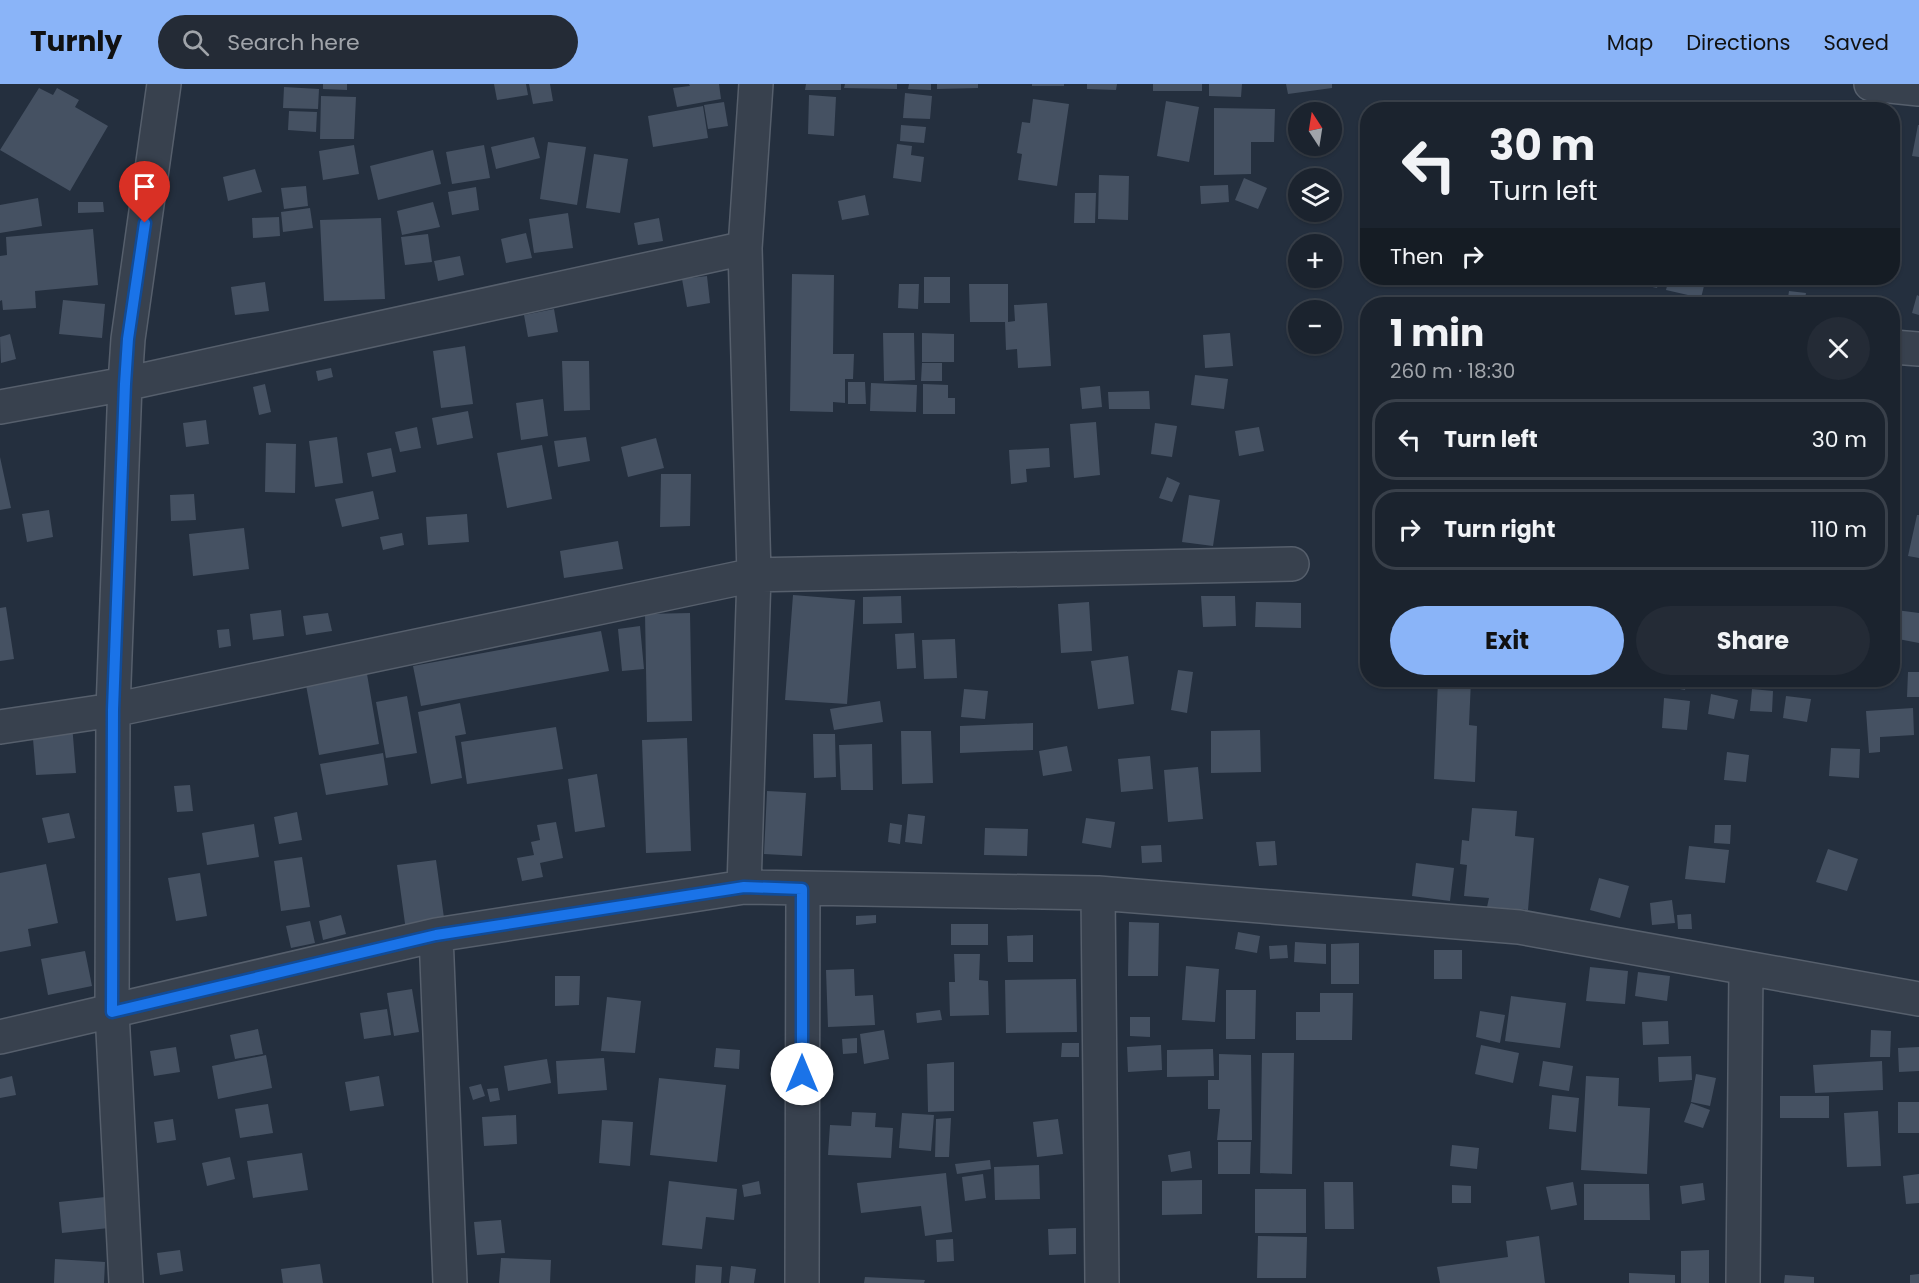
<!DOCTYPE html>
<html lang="en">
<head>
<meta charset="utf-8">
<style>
	:root { --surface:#1b232e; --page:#242b36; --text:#f1f3f6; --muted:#a0a4aa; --line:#39404a; --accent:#8ab4f8 }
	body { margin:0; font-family:Poppins,sans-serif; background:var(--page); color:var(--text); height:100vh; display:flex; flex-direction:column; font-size:22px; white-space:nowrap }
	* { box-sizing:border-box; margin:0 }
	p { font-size:20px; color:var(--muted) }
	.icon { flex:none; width:33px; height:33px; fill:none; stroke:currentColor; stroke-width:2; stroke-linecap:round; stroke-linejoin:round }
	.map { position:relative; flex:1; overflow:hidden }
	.panel { position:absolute; left:1360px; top:213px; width:540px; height:390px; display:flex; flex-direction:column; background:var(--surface); border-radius:24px; box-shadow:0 2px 4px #0004,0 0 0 2px var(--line) }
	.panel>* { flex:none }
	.hud { position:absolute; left:1360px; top:18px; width:540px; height:183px; border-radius:24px; box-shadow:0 2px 4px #0004,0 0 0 2px var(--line); background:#1b232e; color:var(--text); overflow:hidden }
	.needle { width:39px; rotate:348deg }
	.controls { position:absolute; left:1288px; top:18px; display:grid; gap:12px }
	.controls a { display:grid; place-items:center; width:54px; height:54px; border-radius:50%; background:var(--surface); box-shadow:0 2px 4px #0004,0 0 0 2px var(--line); font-size:30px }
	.pin { position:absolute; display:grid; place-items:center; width:51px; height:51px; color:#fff; margin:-62px -26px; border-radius:50% 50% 50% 0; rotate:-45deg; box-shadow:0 0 6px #0007 }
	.pin .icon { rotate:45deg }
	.me { position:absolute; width:66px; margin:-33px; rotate:0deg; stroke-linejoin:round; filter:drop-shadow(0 0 4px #0008) }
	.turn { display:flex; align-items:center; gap:21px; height:126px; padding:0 30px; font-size:27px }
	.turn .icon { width:78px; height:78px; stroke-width:2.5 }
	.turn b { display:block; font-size:42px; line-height:51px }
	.then { display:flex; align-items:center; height:57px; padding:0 30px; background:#0003; gap:12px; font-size:22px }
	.round { display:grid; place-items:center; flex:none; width:63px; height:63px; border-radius:32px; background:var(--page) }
	.headline { display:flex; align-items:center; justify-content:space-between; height:102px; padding:0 30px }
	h1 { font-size:36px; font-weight:700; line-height:45px }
	.button { display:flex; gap:12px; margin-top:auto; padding:12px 30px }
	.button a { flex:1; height:69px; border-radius:36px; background:var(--accent); color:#111; font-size:24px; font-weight:700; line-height:69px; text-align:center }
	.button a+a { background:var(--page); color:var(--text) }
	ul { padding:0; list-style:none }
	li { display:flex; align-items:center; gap:18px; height:81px; margin:0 12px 9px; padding:0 18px; border:3px solid var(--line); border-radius:24px }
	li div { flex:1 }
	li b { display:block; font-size:22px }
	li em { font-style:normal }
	header { display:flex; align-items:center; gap:36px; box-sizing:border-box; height:84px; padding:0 30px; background:var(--accent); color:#111 }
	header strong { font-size:28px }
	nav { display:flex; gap:33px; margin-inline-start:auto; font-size:21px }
	.search { width:420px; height:54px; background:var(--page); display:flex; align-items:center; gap:15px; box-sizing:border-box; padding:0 21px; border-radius:33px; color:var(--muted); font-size:22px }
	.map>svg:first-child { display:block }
	.building { fill:#455162 }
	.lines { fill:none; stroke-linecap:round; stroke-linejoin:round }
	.minor-casing { stroke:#565f6c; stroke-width:36 }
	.minor { stroke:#38414e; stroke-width:33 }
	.route-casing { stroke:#114b97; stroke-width:15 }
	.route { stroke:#1a73e8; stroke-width:10 }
</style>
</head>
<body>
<header>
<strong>Turnly</strong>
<div class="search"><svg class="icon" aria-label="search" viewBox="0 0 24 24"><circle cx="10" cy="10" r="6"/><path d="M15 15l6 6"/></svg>Search here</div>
<nav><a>Map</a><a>Directions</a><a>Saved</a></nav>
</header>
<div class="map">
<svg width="1919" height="1199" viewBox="0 0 1919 1199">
	<rect width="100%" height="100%" fill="#242f3e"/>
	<path class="building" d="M323,0H347V6L323,5Z
		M494,0H526L528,11L497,16Z
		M529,0H550L553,17L533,20Z
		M689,0H719L721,15L677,23L673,4L690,2Z
		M806,0H841V6H805Z
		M845,0H897V5L844,4Z
		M909,0H931V6L908,5Z
		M937,0H978V4L937,5Z
		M1032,0H1064V2H1032Z
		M1087,0H1117L1116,6L1087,5Z
		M1153,0H1202V7H1153Z
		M1209,0H1242L1241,13L1209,12Z
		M1286,0H1332V4L1288,10Z
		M284,3L319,5L318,25L283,24Z
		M39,4L53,11L57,4L79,16L75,23L108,42L70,107L0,66Z
		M905,9L932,12L930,35L903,34Z
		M809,11L836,13L834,52L808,50Z
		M321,12L356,13L354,55H320Z
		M1033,15L1069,20L1057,102L1018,96L1022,70L1017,69L1022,38L1030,39Z
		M1166,17L1199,23L1189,78L1157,72Z
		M724,18L728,42L708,45L704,21Z
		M1743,18L1780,24V26H1742Z
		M703,22L708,54L653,63L648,32Z
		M1214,24L1275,25L1274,58H1251V90L1214,91Z
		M289,27L317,28L316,48L288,46Z
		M901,41L926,43L924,59L900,57Z
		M1918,41H1919V73L1912,72Z
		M534,53L540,74L496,85L491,63Z
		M548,58L586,63L577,121L540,115Z
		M897,60L912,62L911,71L924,73L921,98L893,94Z
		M354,61L359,90L323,96L319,67Z
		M484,61L490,94L452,100L446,68Z
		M433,66L441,100L378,116L370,82Z
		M594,70L628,75L620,129L586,124Z
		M255,85L262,108L228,117L223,93Z
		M1099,91L1129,92L1128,136L1098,135Z
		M1244,94L1267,104L1258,125L1235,116Z
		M1228,101L1229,118L1201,120L1200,102Z
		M306,102L308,122L284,125L281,104Z
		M476,103L479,126L452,131L448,108Z
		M1075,109H1096L1095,139H1074Z
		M865,111L869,131L842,136L838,117Z
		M38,114L42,142L0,149V121Z
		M78,118H103L104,128L78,129Z
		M433,118L440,143L402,151L397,127Z
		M310,124L313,144L283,148L281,128Z
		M568,129L573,164L534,169L529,135Z
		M279,133L280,152L253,154L252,134Z
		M381,134L385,215L324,217L320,136Z
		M659,134L663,157L638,161L634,139Z
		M93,145L98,201L35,207L36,224L3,226L2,216L0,217V172L7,171L6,153Z
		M526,149L532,174L506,179L501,155Z
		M428,150L432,178L405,181L401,153Z
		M460,172L464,191L438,197L434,177Z
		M792,190L834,191L833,270H854L853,295H845V319L833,318V328L790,327Z
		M707,192L710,219L687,223L682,195Z
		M924,193H950V219H924Z
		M1625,194H1660L1657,204L1624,197Z
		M1669,194H1706L1701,214L1666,206Z
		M1711,194H1746L1745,201L1711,197Z
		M265,198L269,227L235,231L231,203Z
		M899,200H919L918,225L898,224Z
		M969,200H1008V238L1015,237L1014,221L1047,219L1051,282L1018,284L1017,265L1006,266L1005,238H970Z
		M1789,207L1806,209L1804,220H1787Z
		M1917,211L1919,212V231L1912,229Z
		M63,216L105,220L102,254L59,250Z
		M554,225L558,248L528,253L524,231Z
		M883,249H914L915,296L884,297Z
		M922,249L954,250V278H922Z
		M1230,249L1233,282L1205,284L1203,251Z
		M10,250L16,275L1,279L0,253Z
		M465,262L473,320L441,324L433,267Z
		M562,277H589L590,326L564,327Z
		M922,279H942V297H921Z
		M331,284L333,293L318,297L316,287Z
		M1893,284L1900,285L1895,329H1893Z
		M1195,291L1228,295L1224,325L1191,321Z
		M848,298H865L866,320H848Z
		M871,299L917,301L916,328L870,327Z
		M265,300L271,328L259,331L253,303Z
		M923,300L948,301V314H955V330H923Z
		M1100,302L1102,323L1082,325L1080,304Z
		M1149,307L1150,325H1109L1108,308Z
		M543,315L548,352L521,356L516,319Z
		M468,327L473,354L437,361L432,334Z
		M206,336L209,360L186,363L183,339Z
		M1096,338L1100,391L1074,394L1070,340Z
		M1155,339L1177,342L1172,373L1151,370Z
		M417,343L421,364L400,368L395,348Z
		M1259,343L1264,367L1239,372L1235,347Z
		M337,353L343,399L315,403L309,357Z
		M586,353L590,377L558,383L554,357Z
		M656,354L664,384L628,393L621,363Z
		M266,359L296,360L295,409L265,408Z
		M542,361L552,415L507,424L497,369Z
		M391,364L396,388L372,393L367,369Z
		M1049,364L1050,383L1026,385L1027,398L1011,400L1009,366Z
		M0,373L11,424L0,426Z
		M661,390H691L690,442L660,443Z
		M1167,393L1180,399L1172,418L1159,414Z
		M373,407L379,435L342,443L335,415Z
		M194,410L196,436L171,437L170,411Z
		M1189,411L1220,416L1213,462L1182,458Z
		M49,426L53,453L27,458L22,430Z
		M467,430L469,458L428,461L426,433Z
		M1917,431H1919V474L1908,472Z
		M244,444L249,485L193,492L189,450Z
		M402,449L404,461L383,466L380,453Z
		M618,457L623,485L564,494L560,467Z
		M793,511L855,516L847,620L785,616Z
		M901,512L902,539L863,540V513Z
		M1201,512H1235L1236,542L1203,543Z
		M1089,518L1092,567L1061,569L1058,520Z
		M1256,518L1301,519V544L1255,543Z
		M6,523L14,575L0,577V524Z
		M281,526L284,552L253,556L250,530Z
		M1896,526L1919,529V559L1893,554Z
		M328,529L332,547L306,551L303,532Z
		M690,529L692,637L647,638L645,530Z
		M640,542L644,585L622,587L618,545Z
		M229,545L231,562L219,564L217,546Z
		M601,547L609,587L421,622L413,582Z
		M914,549L916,584L897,585L895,550Z
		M955,555L957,594L924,595L922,556Z
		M1128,572L1134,620L1098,625L1091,577Z
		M1178,586L1193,588L1187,629L1171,626Z
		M1908,588H1919V613H1907Z
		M367,590L379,660L319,671L306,601Z
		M1438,596H1471L1469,641L1477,642L1475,698L1434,695Z
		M1599,596H1654L1653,603L1599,597Z
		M1665,596H1687L1685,606L1664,602Z
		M1715,596H1745L1744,604L1714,599Z
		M964,605L988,607L985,635L961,633Z
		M1752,605L1773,607L1772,628L1750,627Z
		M1711,610L1738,616L1734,635L1708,630Z
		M407,612L417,669L386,674L376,618Z
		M1786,612L1811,615L1807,638L1783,634Z
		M1664,614L1690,617L1687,646L1662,644Z
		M880,617L883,638L834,646L830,625Z
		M460,619L466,650L455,652L462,694L431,700L418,628Z
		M1913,624L1914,651L1880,653V668L1869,669L1866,627Z
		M1033,639V666L960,669V642Z
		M72,640L76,689L36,691L32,643Z
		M556,643L563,685L467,700L461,658Z
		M1260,646L1261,688L1211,689V647Z
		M901,647H931L933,699L902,700Z
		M813,650H835L836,693L814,694Z
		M687,654L691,767L646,769L642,656Z
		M872,660L873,706H841L839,661Z
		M1067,662L1072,687L1043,692L1039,667Z
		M1831,664L1860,665L1859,694L1829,692Z
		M1727,668L1749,671L1746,698L1724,696Z
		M383,669L388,701L326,711L320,680Z
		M1150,672L1153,705L1121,708L1118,675Z
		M1198,683L1203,735L1168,738L1164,686Z
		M597,690L605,743L575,748L568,695Z
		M190,701L193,727L177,728L174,702Z
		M767,707L806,709L802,772L764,770Z
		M1472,724L1517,727L1515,752L1534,754L1528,826L1487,823L1489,814L1464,812L1467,781L1460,780L1462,756L1469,757Z
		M297,728L302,756L279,760L274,733Z
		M69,729L75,754L48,759L42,734Z
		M908,730L925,732L922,760L905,758Z
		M1086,734L1115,738L1111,764L1082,759Z
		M556,738L563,774L540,779L543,793L522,797L517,774L534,771L531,758L540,756L537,741Z
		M890,739L902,741L900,760L888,758Z
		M254,740L259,773L207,781L202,749Z
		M1715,741H1731L1730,760L1714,759Z
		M985,744L1028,745L1027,772L984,771Z
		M1275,757L1277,781L1259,782L1256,758Z
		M1161,761L1162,778L1142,779L1141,762Z
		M1689,762L1729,766L1725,799L1685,795Z
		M1828,765L1858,775L1847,807L1816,798Z
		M302,773L310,823L281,827L274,777Z
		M436,776L445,841L406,847L397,781Z
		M1416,779L1454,784L1450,817L1412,812Z
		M46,780L58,839L28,845L31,862L0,868V789Z
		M200,789L207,832L176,837L168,794Z
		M1599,794L1629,802L1620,834L1590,826Z
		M1672,816L1675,839L1652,841L1650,819Z
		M1691,830L1692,845H1678L1677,831Z
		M341,831L346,850L323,856L319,837Z
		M876,831V839L856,841V832Z
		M310,837L315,859L291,864L286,842Z
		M1129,838L1159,839L1158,892H1128Z
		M951,840H988V861H951Z
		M1238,848L1260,852L1257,869L1235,865Z
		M1033,851V878H1008L1007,852Z
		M1295,858L1326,860V880L1294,878Z
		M1359,859V900H1331V860Z
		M1287,861L1288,874L1270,875L1269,862Z
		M1434,866H1462V895H1434Z
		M85,867L92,902L48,911L41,875Z
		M954,870H980L979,896L988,897L989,931L950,932L949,898H955Z
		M1186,882L1219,885L1215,938L1182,936Z
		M1590,883L1628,887L1625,920L1586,917Z
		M854,885L855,912L873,911L875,941L828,943L826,886Z
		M1638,888L1670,892L1667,917L1635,912Z
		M555,892H580L579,921L555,922Z
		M1076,895L1077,948L1006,949L1005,896Z
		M412,905L419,948L394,952L387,909Z
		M1226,906H1256L1255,955H1226Z
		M1320,909H1353L1352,956H1296V928H1320Z
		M1511,912L1566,919L1560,964L1505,957Z
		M607,913L641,917L635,969L601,967Z
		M387,925L391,951L364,955L360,929Z
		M940,926L942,936L917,939L916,929Z
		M1480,927L1505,931L1500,959L1476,953Z
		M1130,933H1150V953L1130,952Z
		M1668,937L1669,960L1643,961L1642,938Z
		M258,945L263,970L235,975L230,951Z
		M884,946L889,975L864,980L860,950Z
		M1871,946L1891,947L1890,973H1870Z
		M857,954V969L843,970L842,955Z
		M1062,959H1079V973H1061Z
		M1161,961L1162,986L1128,988L1127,963Z
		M1481,961L1519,969L1513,999L1475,990Z
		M176,963L180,988L154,992L150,967Z
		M1919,963V987L1899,988L1898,964Z
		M716,964L740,966L739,985L714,983Z
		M1213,965L1214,992L1167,993V966Z
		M1262,969H1294L1292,1090L1260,1089Z
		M1219,970L1251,971L1252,1056H1217L1220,1025H1208V996H1219Z
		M266,971L272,1004L218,1015L212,982Z
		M1691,972L1692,996L1659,998L1658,973Z
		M604,974L607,1006L558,1010L556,977Z
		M547,975L551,999L508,1007L504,982Z
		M1543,977L1573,982L1569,1007L1539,1002Z
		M1882,977L1883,1006L1815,1009L1813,981Z
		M954,978V1027L928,1028L927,980Z
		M1696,990L1716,994L1710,1022L1691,1018Z
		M12,992L16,1011L0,1014V995Z
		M379,992L384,1022L350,1027L345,998Z
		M1586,992L1619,994L1618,1022L1650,1024L1647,1090L1581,1086Z
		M659,994L726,1001L717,1078L650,1071Z
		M481,1000L485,1012L473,1016L469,1003Z
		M498,1004L500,1016L490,1018L487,1005Z
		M1552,1011L1579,1014L1576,1048L1549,1045Z
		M1780,1012H1829V1034H1780Z
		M1898,1018H1919V1049H1898Z
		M1691,1019L1710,1026L1703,1044L1684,1038Z
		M268,1020L273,1049L240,1054L235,1025Z
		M1878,1027L1881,1082L1847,1083L1844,1029Z
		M852,1028L876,1029L875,1043L893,1044L891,1074L828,1071L830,1041L851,1042Z
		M902,1029L934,1031L931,1067L899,1064Z
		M516,1031L517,1060L484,1062L482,1033Z
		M951,1034L949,1073H935L936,1035Z
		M173,1035L176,1056L157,1059L154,1038Z
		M1058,1035L1063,1070L1037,1073L1033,1038Z
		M602,1036L633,1038L630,1082L599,1079Z
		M1218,1058H1251L1250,1090H1218Z
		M1452,1061L1479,1064L1477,1085L1450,1082Z
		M1190,1067L1192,1084L1171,1088L1168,1071Z
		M302,1069L308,1106L253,1114L247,1077Z
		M230,1073L235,1095L207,1102L202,1079Z
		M990,1076L991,1085L957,1090L955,1080Z
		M1039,1081L1040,1115L995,1116L994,1083Z
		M946,1089L952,1148L925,1152L921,1122L861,1129L857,1099Z
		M983,1090L986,1114L965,1117L962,1093Z
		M1919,1090V1119L1906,1120L1903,1092Z
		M1202,1096V1130L1162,1131V1097Z
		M669,1097L737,1105L734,1136L706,1133L702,1165L662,1161Z
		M759,1097L761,1110L744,1113L742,1101Z
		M1324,1098H1353L1354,1145H1325Z
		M1573,1098L1577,1121L1551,1126L1546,1103Z
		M1703,1099L1705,1116L1682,1120L1680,1102Z
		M1584,1100H1649L1650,1136H1584Z
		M1452,1101L1471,1102V1119H1452Z
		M1255,1105H1306V1149H1255Z
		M105,1113L109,1144L62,1149L59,1118Z
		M501,1136L505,1169L477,1171L474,1138Z
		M1076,1144V1170L1049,1171L1048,1145Z
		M1258,1152L1307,1153L1306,1194H1257Z
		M1539,1152L1545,1199H1440L1437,1183L1508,1173L1506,1157Z
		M953,1155L954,1177L937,1178L936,1156Z
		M180,1166L183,1187L160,1191L157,1169Z
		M1709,1166V1199H1681V1167Z
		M501,1174L551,1176L550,1199H499Z
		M55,1175L105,1178L104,1199H54Z
		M320,1180L323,1199H283L281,1185Z
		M696,1181L722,1183L721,1199H695Z
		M731,1182L756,1185L754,1199H729Z
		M1629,1189L1675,1191V1199H1629Z
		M1919,1190V1199H1910V1191Z
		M1785,1191L1814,1193V1199H1784Z
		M865,1193L925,1196L924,1199H864Z"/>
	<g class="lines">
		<g class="minor-casing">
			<path id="minor" d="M1871,0L1919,5
				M1893,263L1919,265
				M0,323L125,300L745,164
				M0,643L113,626L754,491L1292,480
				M744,803L754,491L745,164L756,0
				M1098,809L1102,1199
				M436,851L450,1199
				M0,953L436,851L744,803L1098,809L1519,843L1919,915
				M126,1199L112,928L113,626L125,300L128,255L164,0
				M802,1199L803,805
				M1743,1199L1746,885"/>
		</g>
		<use href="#minor" class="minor"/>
	</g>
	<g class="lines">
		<g class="route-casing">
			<path id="route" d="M145,139L128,255L125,300L113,626L112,928L436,851L744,803L802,805V990"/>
		</g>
		<use href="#route" class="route"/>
	</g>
</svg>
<div class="controls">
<a><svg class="needle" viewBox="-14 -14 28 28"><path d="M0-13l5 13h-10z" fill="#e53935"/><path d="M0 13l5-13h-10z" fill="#a0a4aa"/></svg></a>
<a><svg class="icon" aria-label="layers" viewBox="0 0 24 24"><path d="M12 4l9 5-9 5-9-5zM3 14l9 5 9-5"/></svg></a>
<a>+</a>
<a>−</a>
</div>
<div class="pin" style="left:145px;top:139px;background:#d93025"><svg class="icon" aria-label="arrive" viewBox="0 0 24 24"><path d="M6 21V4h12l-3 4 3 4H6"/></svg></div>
<svg class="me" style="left:802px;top:990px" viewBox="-20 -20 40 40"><circle r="19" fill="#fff"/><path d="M0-13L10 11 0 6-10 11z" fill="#1a73e8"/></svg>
<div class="hud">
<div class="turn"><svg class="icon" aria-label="left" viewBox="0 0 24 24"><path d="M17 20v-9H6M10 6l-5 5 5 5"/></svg><div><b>30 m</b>Turn left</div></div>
<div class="then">Then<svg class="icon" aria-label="right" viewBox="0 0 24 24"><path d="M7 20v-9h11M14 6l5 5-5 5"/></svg></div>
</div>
<section class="panel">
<div class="headline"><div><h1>1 min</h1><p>260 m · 18:30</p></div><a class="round"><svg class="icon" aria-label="close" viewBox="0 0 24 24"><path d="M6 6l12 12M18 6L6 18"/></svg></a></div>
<ul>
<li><svg class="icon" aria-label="left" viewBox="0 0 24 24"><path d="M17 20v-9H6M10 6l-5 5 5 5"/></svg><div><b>Turn left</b></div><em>30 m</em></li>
<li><svg class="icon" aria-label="right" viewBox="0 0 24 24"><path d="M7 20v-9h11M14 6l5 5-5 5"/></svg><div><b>Turn right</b></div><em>110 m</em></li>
</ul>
<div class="button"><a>Exit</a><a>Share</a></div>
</section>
</div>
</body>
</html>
